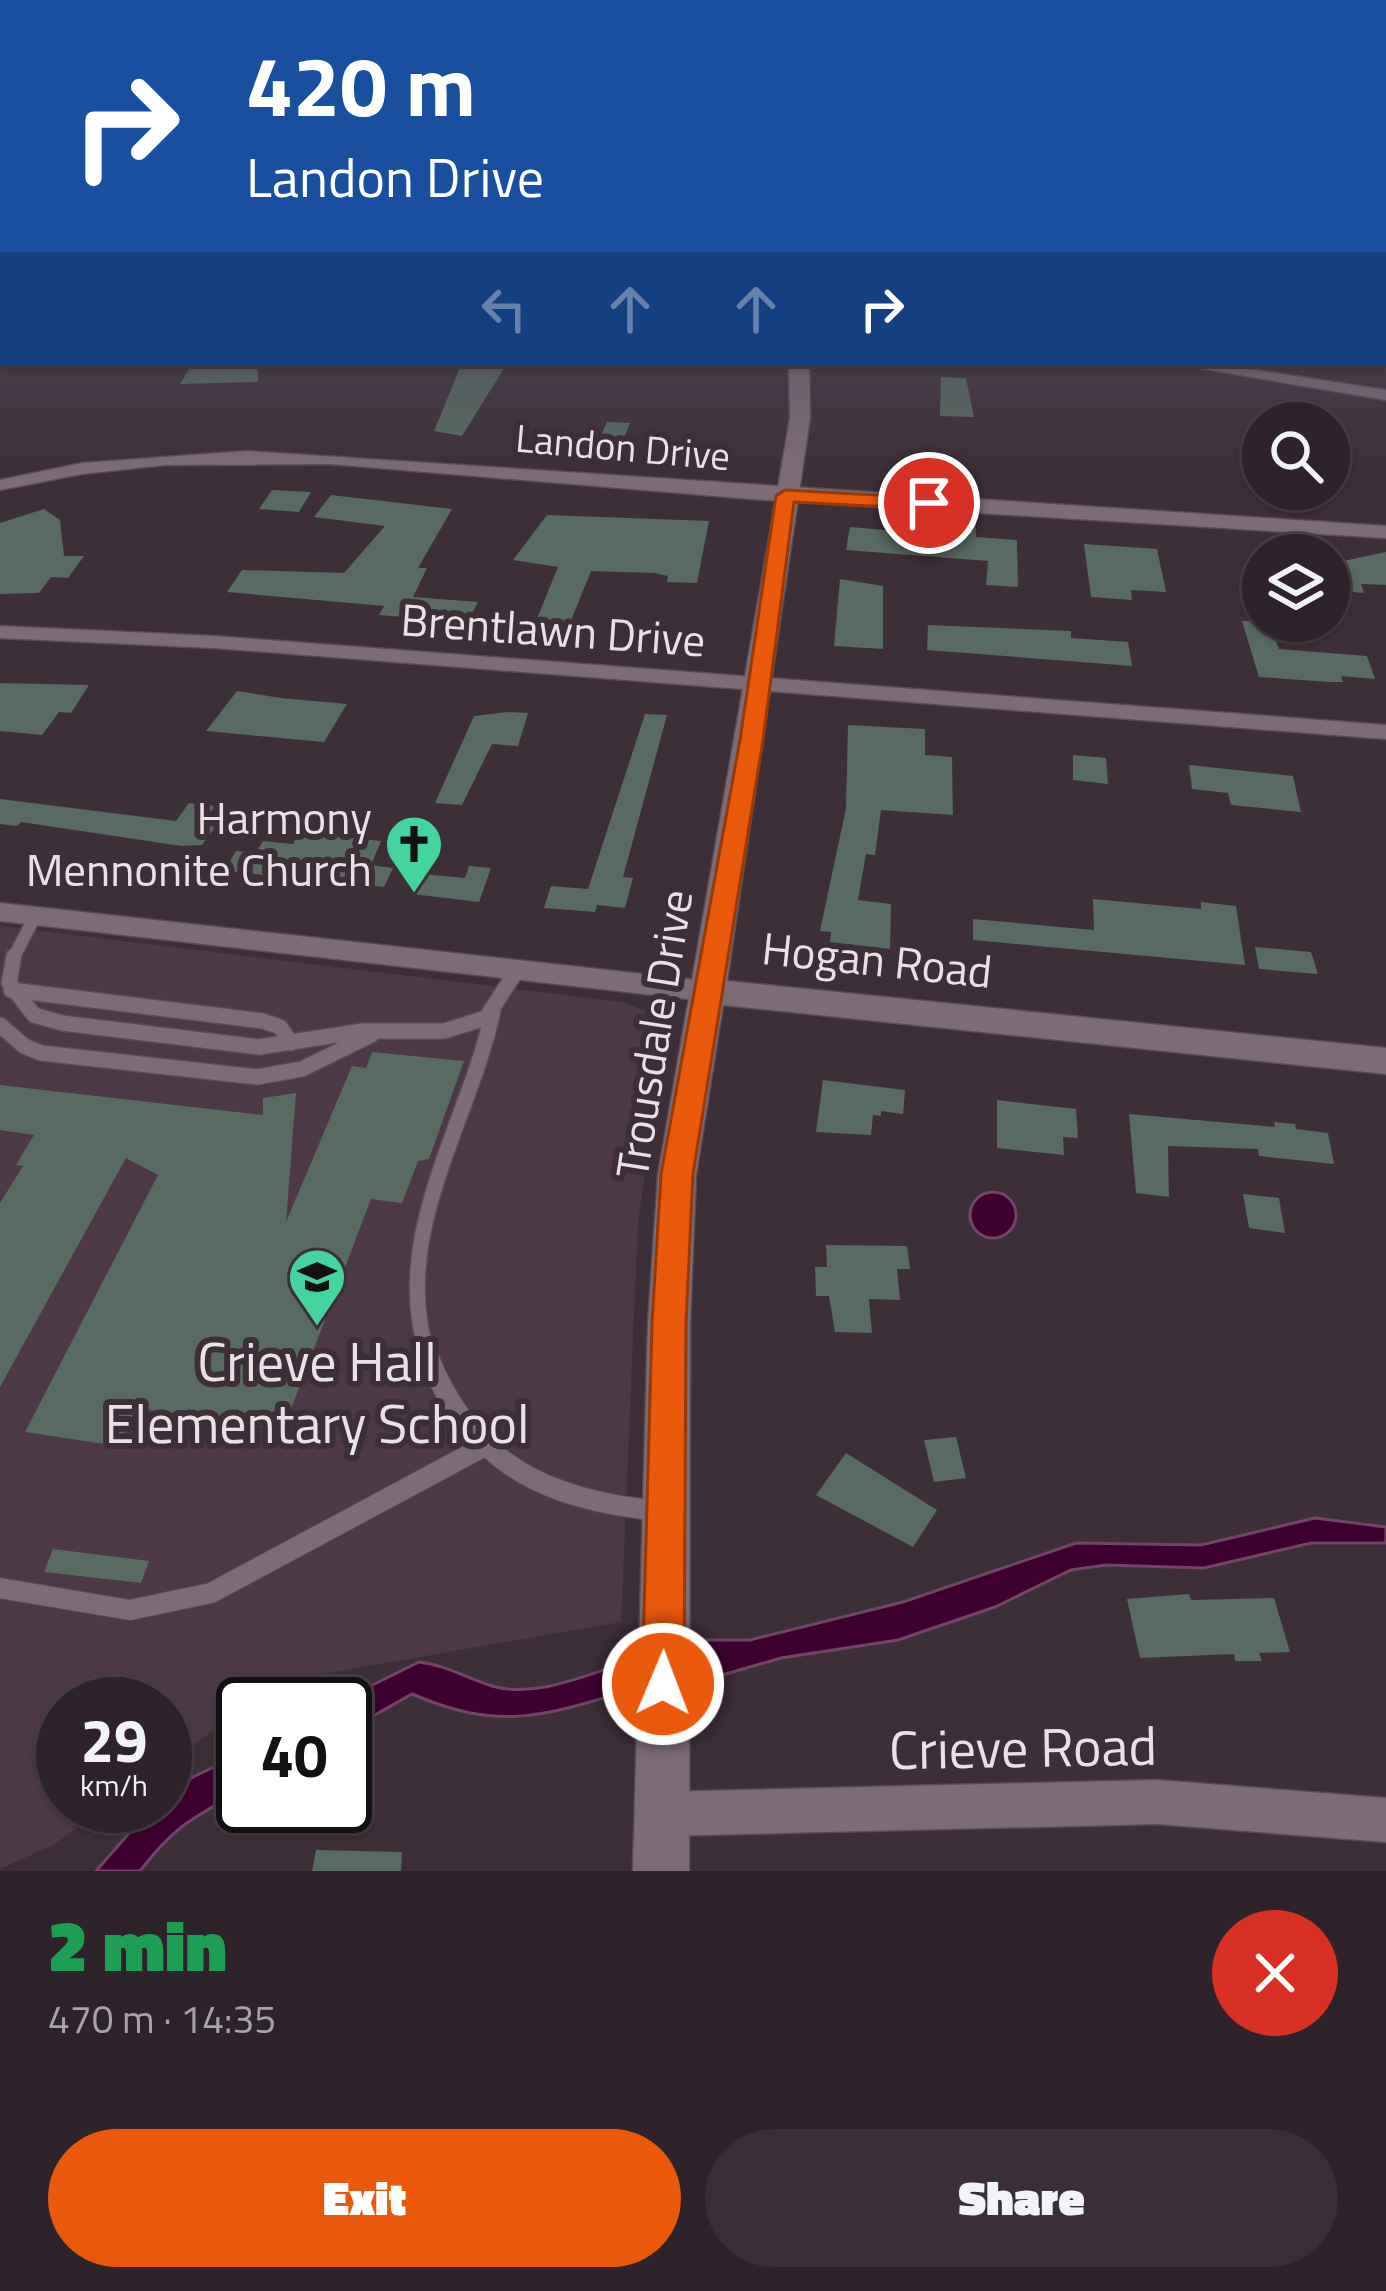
<!DOCTYPE html>
<html lang="en">
<head>
<meta charset="utf-8">
<style>
	:root { --surface:#2e232a; --page:#3a2f36; --text:#f1f3f6; --muted:#a7a4a8; --line:#494047; --accent:#ea580c }
	body { margin:0; font-family:"Titillium Web",sans-serif; background:var(--page); color:var(--text); height:100vh; display:flex; flex-direction:column; font-size:45px; white-space:nowrap }
	* { box-sizing:border-box; margin:0 }
	p { font-size:39px; color:var(--muted) }
	.icon { flex:none; width:66px; height:66px; fill:none; stroke:currentColor; stroke-width:2; stroke-linecap:round; stroke-linejoin:round }
	.map { position:relative; height:1871px; overflow:hidden }
	.drawer { display:flex; flex-direction:column; background:var(--surface); flex:1 }
	.drawer>* { flex:none }
	.top-card { position:absolute; left:0px; top:0px; width:1386px; height:366px; box-shadow:0 3px 9px #0004,0 0 0 3px var(--line); background:#1a4fa0; color:#fff; overflow:hidden }
	.fabs { position:absolute; left:1242px; top:402px; display:grid; gap:24px }
	.fabs a { display:grid; place-items:center; width:108px; height:108px; border-radius:50%; background:var(--surface); box-shadow:0 3px 9px #0004,0 0 0 3px var(--line); font-size:60px }
	.speed { position:absolute; left:36px; top:1677px; display:flex; gap:24px; font-size:60px; font-weight:700; text-align:center }
	.speed>* { display:grid; place-content:center; width:156px; height:156px; border-radius:50%; background:var(--surface); box-shadow:0 3px 9px #0004,0 0 0 3px var(--line); line-height:1 }
	.speed small { font-size:30px; font-weight:400 }
	.speed .limit { border:6px solid #111; border-radius:18px; background:#fff; color:#111 }
	.pin { position:absolute; display:grid; place-items:center; width:102px; height:102px; color:#fff; margin:-51px; border:6px solid #fff; border-radius:50%; box-shadow:0 3px 12px #0007 }
	.me { position:absolute; width:132px; margin:-66px; rotate:1deg; stroke-linejoin:round; filter:drop-shadow(0 0 9px #0008) }
	.turn { display:flex; align-items:center; gap:42px; height:252px; padding:0 48px; font-size:54px }
	.turn .icon { width:156px; height:156px; stroke-width:2.5 }
	.turn b { display:block; font-size:84px; line-height:102px }
	.lanes { display:flex; align-items:center; height:114px; padding:0 48px; background:#0003; justify-content:center; gap:60px; direction:ltr }
	.lanes .off { opacity:.35 }
	.round { display:grid; place-items:center; flex:none; width:126px; height:126px; border-radius:63px; background:var(--page) }
	.head { display:flex; align-items:center; justify-content:space-between; height:204px; padding:0 48px }
	h1 { font-size:72px; font-weight:800; line-height:90px; color:#1e9e55 }
	.action { display:flex; gap:24px; margin-top:auto; padding:24px 48px }
	.action a { flex:1; height:138px; border-radius:72px; background:var(--accent); color:#fff; font-size:48px; font-weight:800; line-height:138px; text-align:center }
	.action a+a { background:var(--page); color:var(--text) }
	.map>svg:first-child { display:block }
	.built { fill:#4d3945 }
	.water { fill:#3e012f; stroke:#724466; stroke-width:3 }
	.building { fill:#586a61 }
	.lines { fill:none; stroke-linecap:round; stroke-linejoin:round }
	.service-far2-casing { stroke:#574c53; stroke-width:15 }
	.service-far1-casing { stroke:#574c53; stroke-width:18 }
	.service-casing { stroke:#574c53; stroke-width:22 }
	.minor-casing { stroke:#574c53; stroke-width:3 }
	.tertiary-casing { stroke:#574c53; stroke-width:3 }
	.service-far2 { stroke:#7d6c76; stroke-width:12 }
	.service-far1 { stroke:#7d6c76; stroke-width:15 }
	.service { stroke:#7d6c76; stroke-width:20 }
	.minor { fill:#7d6c76; fill-rule:evenodd }
	.tertiary { fill:#7d6c76; fill-rule:evenodd }
	.route { fill:#ea580c; stroke:#983908; stroke-width:3 }
	.labels { text-anchor:middle; stroke-width:12; stroke-linejoin:round; paint-order:stroke }
	.far-street-label { font-size:39px; fill:#eae1e6; stroke:#3d2f38 }
	.street-label { font-size:45px; fill:#eae1e6; stroke:#3d2f38 }
	.poi-label { font-size:45px; fill:#eae1e6; stroke:#3d2f38; text-anchor:end }
	.near-poi-label { font-size:54px; fill:#eae1e6; stroke:#3d2f38 }
	.near-street-label { font-size:54px; fill:#eae1e6; stroke:#3d2f38 }
</style>
</head>
<body>
<div class="map">
<svg width="1386" height="1871" viewBox="0 0 1386 1871">
	<rect width="100%" height="100%" fill="#3d2f38"/>
	<path class="built" d="M0,926L622,1002L669,1019L638,1220L621,1622L282,1681L243,1704V1709L165,1765V1704H63V1806H107L53,1845L0,1869Z"/>
	<path class="water" d="M970 1215a23 23 0 1 1 46 0a23 23 0 1 1-46 0Z
		M1315,1518L1386,1527V1543H1311L1204,1568L1106,1565L1071,1570L995,1607L898,1640L781,1658L705,1680L706,1640H750L903,1602L1076,1543L1201,1545Z
		M419,1662C446,1665 466,1678 492,1686C534,1698 581,1677 622,1664L621,1693C537,1718 496,1730 412,1694L345,1732V1704H334Z
		M243,1753V1790C193,1818 176,1824 140,1871H96L152,1807L165,1806V1797L193,1777Z"/>
	<path class="building" d="M193,363H258V382L180,384Z
		M461,365H506L462,436L434,431Z
		M941,377L966,378L974,417L940,416Z
		M607,422L630,423L617,455L593,453Z
		M272,490L311,492L299,512L259,509Z
		M331,495L452,509L418,568H427L413,597L478,602L468,622L379,615L384,606L227,592L242,570L344,573L385,526L314,517Z
		M44,509L60,520L64,556H84L68,578L51,577L39,593L0,594V523Z
		M547,515L709,521L697,583L667,582L668,576L654,573L591,571L568,628L534,626L558,567L513,560Z
		M958,516L975,517L976,537L1017,540L1018,587L986,585L988,561L846,550L850,527L956,536Z
		M1084,544L1157,549L1166,592L1131,590L1132,600L1091,597Z
		M1386,552V585L1361,584L1364,593L1332,590L1329,564Z
		M840,579L883,586V649L834,646Z
		M1242,621H1269L1279,649L1367,656L1375,679L1341,676L1343,682H1329L1259,677Z
		M928,625L1071,631V638L1128,642L1132,666L927,650Z
		M0,683L89,685L71,713L59,712L42,735L0,731Z
		M237,691L281,698L347,704L324,742L206,731Z
		M507,712L528,713L518,746L492,744L462,805L435,803L474,716Z
		M645,714L667,715L623,877L633,878L625,908L597,905L595,912L544,908L551,886L588,889Z
		M848,725L925,729V755L952,757L953,815L881,810L875,855L866,854L858,900L891,904L890,949L830,942L831,932L820,931L846,808Z
		M1073,755L1106,758L1108,784L1073,780Z
		M1189,765L1293,776L1301,812L1231,805L1228,793L1192,789Z
		M0,799L176,821L189,803L215,806L202,825L215,827L202,845L181,846L21,822L17,826L0,824Z
		M301,828L327,830L324,835L381,841L371,865L393,868L384,887L224,871L236,851L256,853L263,841L293,844Z
		M469,866L491,868L479,902L412,894L421,874L465,878Z
		M1093,899L1201,909V902L1236,906L1245,965L973,940V919L1094,930Z
		M1255,947L1311,952L1318,974L1259,969Z
		M372,1052L464,1061L429,1159L418,1161L402,1203L371,1199L283,1430L136,1408L118,1446L25,1432L158,1175L126,1158L0,1387V1203L23,1166L16,1165L34,1135L0,1130V1085L263,1115V1098L296,1093L286,1222L352,1066L366,1068Z
		M823,1080L905,1090L903,1114L881,1111V1116L873,1115L871,1135L816,1132Z
		M997,1100L1076,1109L1078,1138L1063,1137L1064,1155L997,1148Z
		M1129,1114L1275,1127L1274,1122L1295,1124L1296,1129L1328,1133L1334,1164L1259,1156L1258,1149L1168,1146L1169,1197L1136,1193Z
		M1243,1194L1279,1198L1285,1233L1249,1228Z
		M826,1245L907,1246L910,1269H897L900,1300L869,1299L872,1333L835,1332L829,1296H816L815,1267H827Z
		M956,1437L966,1478L934,1482L924,1440Z
		M846,1453L937,1510L913,1547L816,1495Z
		M53,1549L149,1561L141,1583L44,1572Z
		M1189,1594L1191,1600L1274,1598L1290,1652L1259,1653L1262,1661H1235L1234,1654L1140,1658L1127,1599Z
		M316,1850L402,1852L401,1871H312Z"/>
	<g class="lines">
		<g class="service-far2-casing">
			<path id="service-far2" d="M13,959L35,916"/>
		</g>
		<g class="service-far1-casing">
			<path id="service-far1" d="M14,956L9,983L34,1015L62,1023L259,1047L363,1031H444L486,1018L517,970
				M11,990L263,1021L280,1027L291,1043
				M0,1025L24,1046L41,1053L257,1077L302,1069L371,1035
				M429,1359C387,1240 468,1126 493,1011"/>
		</g>
		<g class="service-casing">
			<path id="service" d="M428,1356C472,1466 549,1501 661,1511
				M0,1588L130,1610L211,1593L483,1447"/>
		</g>
		<g class="minor-casing">
			<path id="minor" d="M1383,214L1386,215V232L1383,231Z
				M0,328H3V338H0Z
				M1170,363H1209L1386,390V400Z
				M247,451L1386,526V538L751,499L330,464L165,465L82,474L0,490V480L82,463Z
				M0,626L214,636L1386,725V739L214,648L0,638Z
				M0,903L706,981L720,991L706,1001L0,921Z
				M1157,1780L1386,1798V1842L1157,1824L661,1836L645,1830L639,1814L645,1798L661,1792Z"/>
		</g>
		<g class="tertiary-casing">
			<path id="tertiary" d="M789,363H809L810,418L727,981L1386,1048V1074L723,1005L696,1175L690,1323L689,1871H633L648,1323L658,1175L790,418Z"/>
		</g>
		<use href="#service-far2" class="service-far2"/>
		<use href="#service-far1" class="service-far1"/>
		<use href="#service" class="service"/>
		<use href="#minor" class="minor"/>
		<use href="#tertiary" class="tertiary"/>
	</g>
	<linearGradient id="sky" x2="0" y2="1"><stop stop-color="#221a1f"/><stop offset="0.45" stop-color="#514d5e"/><stop offset="1" stop-color="#514d5e" stop-opacity="0"/></linearGradient>
	<rect width="1386" height="475" fill="url(#sky)"/>
	<path class="route" d="M785,490L929,498L938,503L929,509L794,502L763,740L693,1174L686,1323L684,1684L678,1699L663,1705L648,1699L642,1684L652,1323L661,1174L740,740L776,496Z"/>
	<defs>
		<g id="church-pin" transform="scale(3)"><path d="M0 17L-7.5 6A9.5 9.5 0 1 1 7.5 6Z" fill="#45d49f" stroke="#3d2f38"/><path d="M-1.2-6h2.4v3.5h3.3v2.4h-3.3V6h-2.4V-.1h-3.3v-2.4h3.3Z" fill="#111"/></g>
		<g id="school-pin" transform="scale(3)"><path d="M0 17L-7.5 6A9.5 9.5 0 1 1 7.5 6Z" fill="#45d49f" stroke="#3d2f38"/><path d="M0-5L7-2L0 1L-7-2ZM-4 1L0 2.5L4 1V4Q0 6-4 4Z" fill="#111"/></g>
	</defs>
	<g fill-rule="evenodd">
		<use href="#church-pin" x="414" y="844"/>
		<use href="#school-pin" x="317" y="1277"/>
	</g>
	<g class="labels">
		<g class="far-street-label">
			<text transform="translate(623 447) rotate(5)" y="14">Landon Drive</text>
		</g>
		<g class="street-label">
			<text transform="translate(553 630) rotate(4)" y="16">Brentlawn Drive</text>
			<text transform="translate(877 960) rotate(6)" y="16">Hogan Road</text>
			<text transform="translate(654 1034) rotate(-81)" y="16">Trousdale Drive</text>
		</g>
		<g class="poi-label">
			<text x="372" y="834">Harmony<tspan x="372" dy="52">Mennonite Church</tspan></text>
		</g>
		<g class="near-poi-label">
			<text x="317" y="1381">Crieve Hall<tspan x="317" dy="62">Elementary School</tspan></text>
		</g>
		<g class="near-street-label">
			<text transform="translate(1023 1748) rotate(-1)" y="19">Crieve Road</text>
		</g>
	</g>
</svg>
<div class="fabs">
<a><svg class="icon" aria-label="search" viewBox="0 0 24 24"><circle cx="10" cy="10" r="6"/><path d="M15 15l6 6"/></svg></a>
<a><svg class="icon" aria-label="layers" viewBox="0 0 24 24"><path d="M12 4l9 5-9 5-9-5zM3 14l9 5 9-5"/></svg></a>
</div>
<div class="speed"><div>29<small>km/h</small></div><div class="limit">40</div></div>
<div class="pin" style="left:929px;top:503px;background:#d93025"><svg class="icon" aria-label="arrive" viewBox="0 0 24 24"><path d="M6 21V4h12l-3 4 3 4H6"/></svg></div>
<svg class="me" style="left:663px;top:1684px" viewBox="-20 -20 40 40"><circle r="17" fill="#ea580c" stroke="#fff" stroke-width="3"/><path d="M0-11L8 9 0 5-8 9z" fill="#fff"/></svg>
<div class="top-card">
<div class="turn"><svg class="icon" aria-label="right" viewBox="0 0 24 24"><path d="M7 20v-9h11M14 6l5 5-5 5"/></svg><div><b>420 m</b>Landon Drive</div></div>
<div class="lanes"><svg class="icon off" aria-label="left" viewBox="0 0 24 24"><path d="M17 20v-9H6M10 6l-5 5 5 5"/></svg><svg class="icon off" aria-label="ahead" viewBox="0 0 24 24"><path d="M12 20V5M6 11l6-6 6 6"/></svg><svg class="icon off" aria-label="ahead" viewBox="0 0 24 24"><path d="M12 20V5M6 11l6-6 6 6"/></svg><svg class="icon" aria-label="right" viewBox="0 0 24 24"><path d="M7 20v-9h11M14 6l5 5-5 5"/></svg></div>
</div>
</div>
<section class="drawer">
<div class="head"><div><h1>2 min</h1><p>470 m · 14:35</p></div><a class="round" style="background:#d93025;color:#fff"><svg class="icon" aria-label="close" viewBox="0 0 24 24"><path d="M6 6l12 12M18 6L6 18"/></svg></a></div>
<div class="action"><a>Exit</a><a>Share</a></div>
</section>
</body>
</html>
